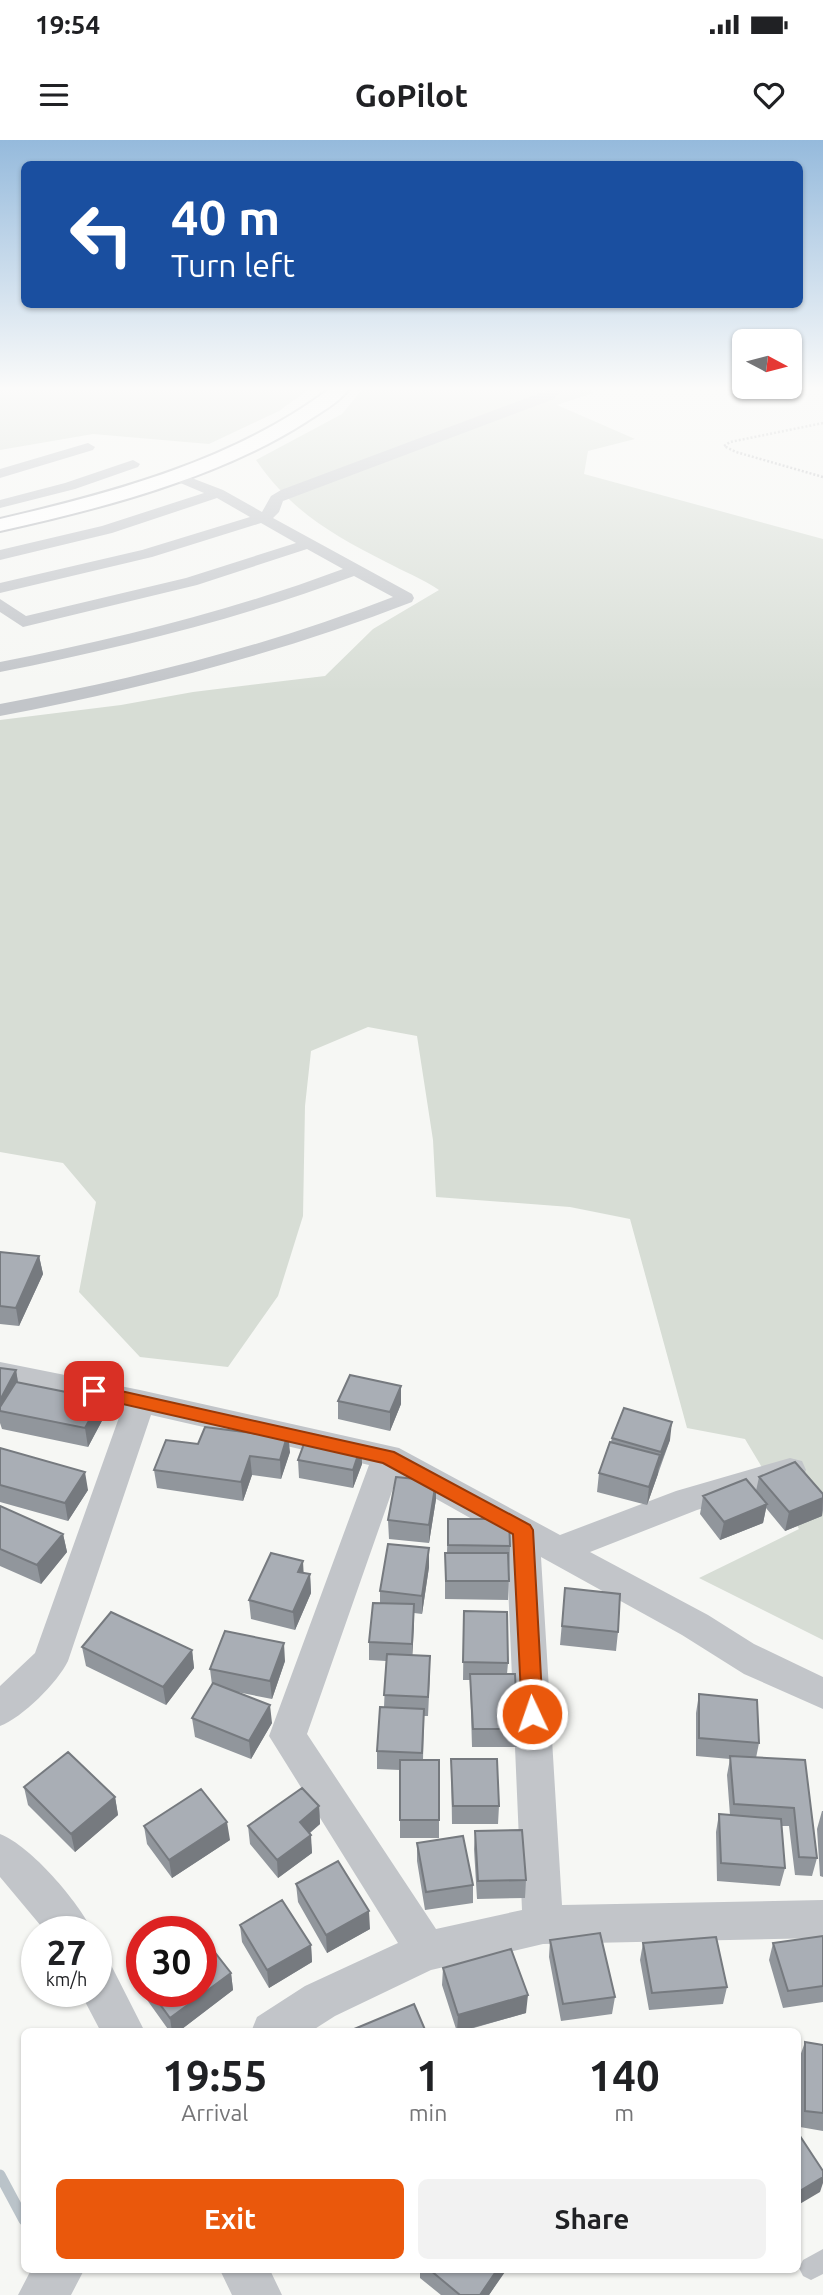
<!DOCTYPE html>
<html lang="en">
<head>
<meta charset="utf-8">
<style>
	:root { --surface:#fff; --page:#f2f2f2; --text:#202124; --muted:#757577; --accent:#ea580c }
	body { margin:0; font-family:Ubuntu,sans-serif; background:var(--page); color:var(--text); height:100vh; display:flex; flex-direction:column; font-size:26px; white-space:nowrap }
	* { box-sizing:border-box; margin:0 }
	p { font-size:23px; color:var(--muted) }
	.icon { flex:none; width:38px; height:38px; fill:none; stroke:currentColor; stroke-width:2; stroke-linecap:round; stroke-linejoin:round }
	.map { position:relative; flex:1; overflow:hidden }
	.drawer { position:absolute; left:21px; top:1888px; width:780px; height:245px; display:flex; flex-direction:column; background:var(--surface); border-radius:10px; box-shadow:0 2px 5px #0004 }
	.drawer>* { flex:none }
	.banner { position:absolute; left:21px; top:21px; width:782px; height:147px; border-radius:10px; box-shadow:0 2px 5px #0004; background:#1a4fa0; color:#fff; overflow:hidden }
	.needle { width:46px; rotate:97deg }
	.buttons { position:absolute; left:732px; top:189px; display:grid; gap:14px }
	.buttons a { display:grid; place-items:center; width:70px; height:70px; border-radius:10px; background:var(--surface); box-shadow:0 2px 5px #0004; font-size:35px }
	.speed { position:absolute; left:21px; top:1776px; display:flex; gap:14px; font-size:35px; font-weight:700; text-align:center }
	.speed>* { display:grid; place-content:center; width:91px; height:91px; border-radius:50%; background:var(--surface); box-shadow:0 2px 5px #0004; line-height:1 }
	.speed small { font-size:18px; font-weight:400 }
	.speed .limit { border:10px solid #d22; background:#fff; color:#111 }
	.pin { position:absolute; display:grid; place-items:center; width:60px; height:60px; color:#fff; margin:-30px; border-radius:14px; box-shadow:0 4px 10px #0006 }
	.me { position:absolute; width:77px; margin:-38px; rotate:357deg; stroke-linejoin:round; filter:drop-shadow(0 0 5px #0008) }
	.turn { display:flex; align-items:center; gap:24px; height:147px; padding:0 35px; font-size:32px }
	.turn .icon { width:91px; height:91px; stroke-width:2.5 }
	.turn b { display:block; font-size:49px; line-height:60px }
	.eta { display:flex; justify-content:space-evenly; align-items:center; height:119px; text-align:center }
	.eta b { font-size:42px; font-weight:600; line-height:49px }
	.primary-button { display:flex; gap:14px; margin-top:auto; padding:14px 35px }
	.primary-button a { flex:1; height:80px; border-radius:10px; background:var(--accent); color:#fff; font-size:28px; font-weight:600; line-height:80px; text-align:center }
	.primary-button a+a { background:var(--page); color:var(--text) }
	.status { display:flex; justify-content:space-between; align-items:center; height:49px; padding:0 35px; background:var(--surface); direction:ltr }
	.status svg { height:19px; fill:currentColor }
	header { display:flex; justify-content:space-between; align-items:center; height:91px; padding:0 35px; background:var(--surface); font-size:32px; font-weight:600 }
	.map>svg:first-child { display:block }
	.green { fill:#d7ddd5 }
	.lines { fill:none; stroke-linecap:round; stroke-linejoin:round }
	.stream { stroke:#bac3c9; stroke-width:11 }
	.secondary-casing { stroke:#b5b8bd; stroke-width:4 }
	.path { stroke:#babcbf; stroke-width:2.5; stroke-dasharray:2 2; stroke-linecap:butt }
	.service { fill:#c2c5c9; fill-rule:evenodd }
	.minor { fill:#c2c5c9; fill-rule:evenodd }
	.secondary { fill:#fff; fill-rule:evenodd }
	.wall { fill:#91969c }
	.shaded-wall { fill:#767a7f }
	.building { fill:#a9aeb5; stroke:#767a7f; stroke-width:2 }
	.route { fill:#ea580c; stroke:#983908; stroke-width:2 }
</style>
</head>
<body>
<div class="status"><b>19:54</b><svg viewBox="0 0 49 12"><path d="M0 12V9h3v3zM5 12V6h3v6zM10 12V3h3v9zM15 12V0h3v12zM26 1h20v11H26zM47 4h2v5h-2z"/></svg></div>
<header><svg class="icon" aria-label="menu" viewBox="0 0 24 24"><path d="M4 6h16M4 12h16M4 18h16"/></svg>GoPilot<svg class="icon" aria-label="heart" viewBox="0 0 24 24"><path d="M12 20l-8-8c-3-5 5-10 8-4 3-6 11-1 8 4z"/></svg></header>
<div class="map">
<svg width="823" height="2155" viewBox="0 0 823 2155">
	<rect width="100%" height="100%" fill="#f6f7f4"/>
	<path class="green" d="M0,250H308L279,271L209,304L93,294L0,310Z
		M362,250H591L593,253L557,265L635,299L588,311L584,334L823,399V1500L699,1438L799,1389L745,1299L687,1288L630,1079L570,1067L436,1057L433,1000L417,896L368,887L311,911L305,966L303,1076L278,1156L228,1227L140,1217L79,1152L96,1062L63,1023L0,1012V580L121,565L193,552L325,536L373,489L439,450C423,439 403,431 386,422C331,394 291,371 256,320L342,274Z"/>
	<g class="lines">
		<path class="stream" d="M0,2035L24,2080"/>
		<g class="secondary-casing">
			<path id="secondary" d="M328,250H348C338,263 320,273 306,282C219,338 100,369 0,391V379C113,353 234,320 328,250Z"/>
		</g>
		<path class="path" d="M823,283L730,302L724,306L736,312L823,337"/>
		<path class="service" d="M823,2109V2134L811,2140L803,2136L799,2128L803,2120Z"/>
		<path class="minor" d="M548,250H562L554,259L283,361L279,372L273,378L412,454L414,458L412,462C278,514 141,549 0,576V564C134,539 265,507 393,457L354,436C239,479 121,508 0,532V522C117,499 231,471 343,429L307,409L197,445L23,487L0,472V459L26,476L186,438L296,403L261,383L152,417L0,453V443L142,410L250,377L217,358L112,393L0,420V410L102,386L204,353L171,339V333L176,332L223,350L262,372L271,356L281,350Z
			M88,303L95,307L93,310L0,338V329Z
			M133,320L140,324L138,327L75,349L0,368V360L65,343Z
			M0,1222L140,1250L399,1308L560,1395L676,1351L790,1318L802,1321L806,1330L802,1339L697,1370L590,1412L708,1475L754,1504L823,1537V1569L744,1534L682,1495L541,1417L562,1765L823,1760V1798L543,1804L431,1830L335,1876L310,1892H251L257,1877L305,1846L398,1803L269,1596L369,1325L151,1275L68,1521C58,1542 22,1578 0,1586V1546L35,1513L122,1269L0,1244ZM397,1337L506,1398L522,1770L436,1789L307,1594Z
			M0,1694C31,1706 79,1762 93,1792H46L0,1737Z
			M96,1819L111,1825L145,1892H101L80,1852H96Z
			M31,2130H84L71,2155H18Z
			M220,2130H270L282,2155H232Z"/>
		<use href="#secondary" class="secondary"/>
	</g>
	<path class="wall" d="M0,1112L39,1116L43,1134L19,1186L0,1184Z
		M0,1228L16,1230L18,1242L104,1277L88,1307L2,1289L0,1283Z
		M401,1246V1264L390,1291L338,1279V1261Z
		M612,1298L670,1300L647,1365L597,1352L599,1333L611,1302Z
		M198,1304L290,1312L281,1339L252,1335L243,1361L157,1348L154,1330Z
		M361,1306L362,1324L353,1348L299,1338L298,1320Z
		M0,1308L88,1350L68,1381L0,1362Z
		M759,1337L823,1354V1370L822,1376L785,1391L766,1368L763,1383L720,1400L700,1374L703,1356L756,1351Z
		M436,1341V1359L429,1403L389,1399L388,1380Z
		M0,1366L63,1394L67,1412L41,1444L0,1426Z
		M448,1379L510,1406L508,1460L445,1459V1413H447Z
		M429,1408V1427L422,1474L414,1473L412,1515L430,1534L428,1576H424L423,1620L439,1680V1698H400V1630L377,1629V1611L384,1567L386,1521L369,1520V1502L380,1463V1451Z
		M304,1433L310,1434L311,1453L295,1490L251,1479L249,1460Z
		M565,1448L618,1492L616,1511L560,1505Z
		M464,1471L508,1523L507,1534L518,1589L517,1607H472L470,1540H463Z
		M82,1507L192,1510L194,1528L166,1565L86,1526Z
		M285,1521L272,1559L237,1552L272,1583L251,1619L195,1597L192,1578L212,1545L210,1529Z
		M699,1554L759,1603L756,1618L805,1620L817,1718L812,1736L795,1735L789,1686H781L785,1728L780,1746L717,1741L716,1692L719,1674L730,1675L727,1635L730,1619L696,1616V1573Z
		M451,1619L499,1666L498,1684H452Z
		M24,1647L115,1657L118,1675L75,1712L28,1665Z
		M319,1666L320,1684L310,1693L312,1713L278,1738L250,1704L248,1686Z
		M822,1671H823V1737L820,1736L817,1689Z
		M144,1686L230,1700L172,1738L147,1704Z
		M475,1691L526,1740L525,1758L477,1759L474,1709Z
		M417,1703L473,1745V1763L425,1770L417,1721Z
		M296,1744L370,1789L327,1813L298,1762Z
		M240,1785L311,1805L312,1822L269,1848L242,1802Z
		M823,1796V1862L783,1868L769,1820L773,1803Z
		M550,1800L615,1857L612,1874L561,1881L549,1817Z
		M643,1803L727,1847L723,1864L649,1870L640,1820Z
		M443,1828L526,1873L460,1892H457L442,1845Z
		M231,1833L233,1850L178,1892H170L145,1857L144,1852H201Z
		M805,1902L823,1905V1991L800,1987L799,1919Z
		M420,2130H505L489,2155H441L420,2138Z"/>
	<path class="shaded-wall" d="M39,1116L43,1134L19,1186L16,1168Z
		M16,1230L19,1249L0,1271V1260Z
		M401,1246V1264L390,1291V1272Z
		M101,1259L104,1277L88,1307L85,1288Z
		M672,1282L670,1300L658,1330L661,1312Z
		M288,1293L290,1312L281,1339L280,1320Z
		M361,1306L362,1324L353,1348V1330Z
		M660,1315L658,1334L647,1365L649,1347Z
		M250,1316L252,1335L243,1361L241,1342Z
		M85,1332L88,1350L68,1381L65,1363Z
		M436,1341V1359L429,1403V1385Z
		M823,1358L822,1376L785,1391L789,1372Z
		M767,1364L763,1383L720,1400L724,1382Z
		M63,1394L67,1412L41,1444L37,1425Z
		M429,1408V1427L422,1474V1456Z
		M303,1421L304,1440L298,1432Z
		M310,1434L311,1453L295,1490L293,1472Z
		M414,1464V1483L412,1523V1504Z
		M284,1503L285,1521L272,1559L270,1541Z
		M192,1510L194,1528L166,1565L163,1547Z
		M270,1565L272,1583L251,1619L249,1601Z
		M115,1657L118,1675L75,1712L71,1694Z
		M319,1666L320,1684L301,1700L300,1682Z
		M227,1682L230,1700L172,1738L169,1720Z
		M311,1695L312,1713L278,1738L277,1720Z
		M369,1771L370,1789L327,1813L326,1795Z
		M311,1805L312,1822L269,1848L267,1830Z
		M231,1833L233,1850L178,1892H172L170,1878Z
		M528,1855L526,1873L457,1892L458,1875Z
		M823,2037V2043L820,2052L798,2065V2052Z
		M497,2130H505V2132L489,2155H480Z"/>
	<path class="building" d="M0,1112L39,1116L16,1168L0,1166Z
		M0,1228L16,1230L0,1260Z
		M350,1235L401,1246L390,1272L338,1261Z
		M16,1242L101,1259L85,1288L0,1271V1267Z
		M624,1268L672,1282L661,1312L612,1298Z
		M205,1287L259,1294L264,1290L288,1293L280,1320L250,1316L241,1342L154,1330L166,1300L198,1304Z
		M307,1296L361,1306L353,1330L298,1320Z
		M610,1302L660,1315L649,1347L599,1333Z
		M0,1308L85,1332L65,1363L0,1345Z
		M795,1322L823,1354V1358L789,1372L759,1337Z
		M396,1337L436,1341L429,1385L388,1380Z
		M746,1339L767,1364L724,1382L703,1356Z
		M0,1366L63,1394L37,1425L0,1409Z
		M448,1379H509L510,1406L448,1405Z
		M388,1404L429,1408L422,1456L380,1451Z
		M271,1413L303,1421L298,1432L310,1434L293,1472L249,1460Z
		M445,1413H508L509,1441H446Z
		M565,1448L620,1454L618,1492L562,1486Z
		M373,1463L414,1464L412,1504L369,1502Z
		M464,1471L507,1472L508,1523L463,1522Z
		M111,1472L192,1510L163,1547L82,1507Z
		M225,1491L284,1503L270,1541L210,1529Z
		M387,1514L430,1516L428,1557L384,1555Z
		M470,1534H515L518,1589H473Z
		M213,1543L270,1565L249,1601L192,1578Z
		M699,1554L757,1560L759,1603L699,1598Z
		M380,1567L424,1569L422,1613L377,1611Z
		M68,1612L115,1657L71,1694L24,1647Z
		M730,1616L805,1620L817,1718L799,1717L794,1668L734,1664Z
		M451,1619H497L499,1666H453Z
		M400,1620H439V1680H400Z
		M302,1648L319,1666L300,1682L311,1695L277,1720L248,1686Z
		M201,1649L227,1682L169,1720L144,1686Z
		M719,1674L781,1679L785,1728L721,1723Z
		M522,1690L526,1740L478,1741L475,1691Z
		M463,1696L473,1745L426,1752L417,1703Z
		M338,1721L369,1771L326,1795L296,1744Z
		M282,1760L311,1805L267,1830L240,1785Z
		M600,1793L615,1857L563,1864L550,1800Z
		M201,1796H202L231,1833L170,1878L151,1852H201Z
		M823,1796V1846L788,1851L773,1803Z
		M716,1797L727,1847L652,1853L643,1803Z
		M511,1809L528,1855L458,1875L443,1828Z
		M414,1864L426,1892H347Z
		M805,1902L823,1905V1973L805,1971Z
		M798,1993L823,2031V2037L798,2052Z
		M430,2130H497L480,2155H460Z"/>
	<linearGradient id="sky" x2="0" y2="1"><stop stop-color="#95badc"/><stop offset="0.45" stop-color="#fbfbfa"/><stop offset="1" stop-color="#fbfbfa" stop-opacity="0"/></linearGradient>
	<rect width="823" height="552" fill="url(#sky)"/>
	<path class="route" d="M94,1245L394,1312L530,1385L533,1390L543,1574L540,1581L532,1583L525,1581L522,1574L513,1394L383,1323L87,1256L85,1251L87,1247Z"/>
</svg>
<div class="buttons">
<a><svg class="needle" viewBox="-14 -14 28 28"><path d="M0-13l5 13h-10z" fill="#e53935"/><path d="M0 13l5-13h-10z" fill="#757577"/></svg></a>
</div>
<div class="speed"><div>27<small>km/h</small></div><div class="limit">30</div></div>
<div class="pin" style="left:94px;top:1251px;background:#d93025"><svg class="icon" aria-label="arrive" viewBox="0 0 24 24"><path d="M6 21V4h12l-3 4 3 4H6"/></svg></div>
<svg class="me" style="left:532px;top:1574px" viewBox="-20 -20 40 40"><circle r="17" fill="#ea580c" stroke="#fff" stroke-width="3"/><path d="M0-11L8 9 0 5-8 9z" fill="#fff"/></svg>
<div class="banner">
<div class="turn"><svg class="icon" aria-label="left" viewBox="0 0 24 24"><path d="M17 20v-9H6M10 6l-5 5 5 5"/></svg><div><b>40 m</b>Turn left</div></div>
</div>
<section class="drawer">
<div class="eta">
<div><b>19:55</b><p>Arrival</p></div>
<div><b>1</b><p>min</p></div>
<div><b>140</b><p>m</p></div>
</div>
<div class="primary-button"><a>Exit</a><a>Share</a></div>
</section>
</div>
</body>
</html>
